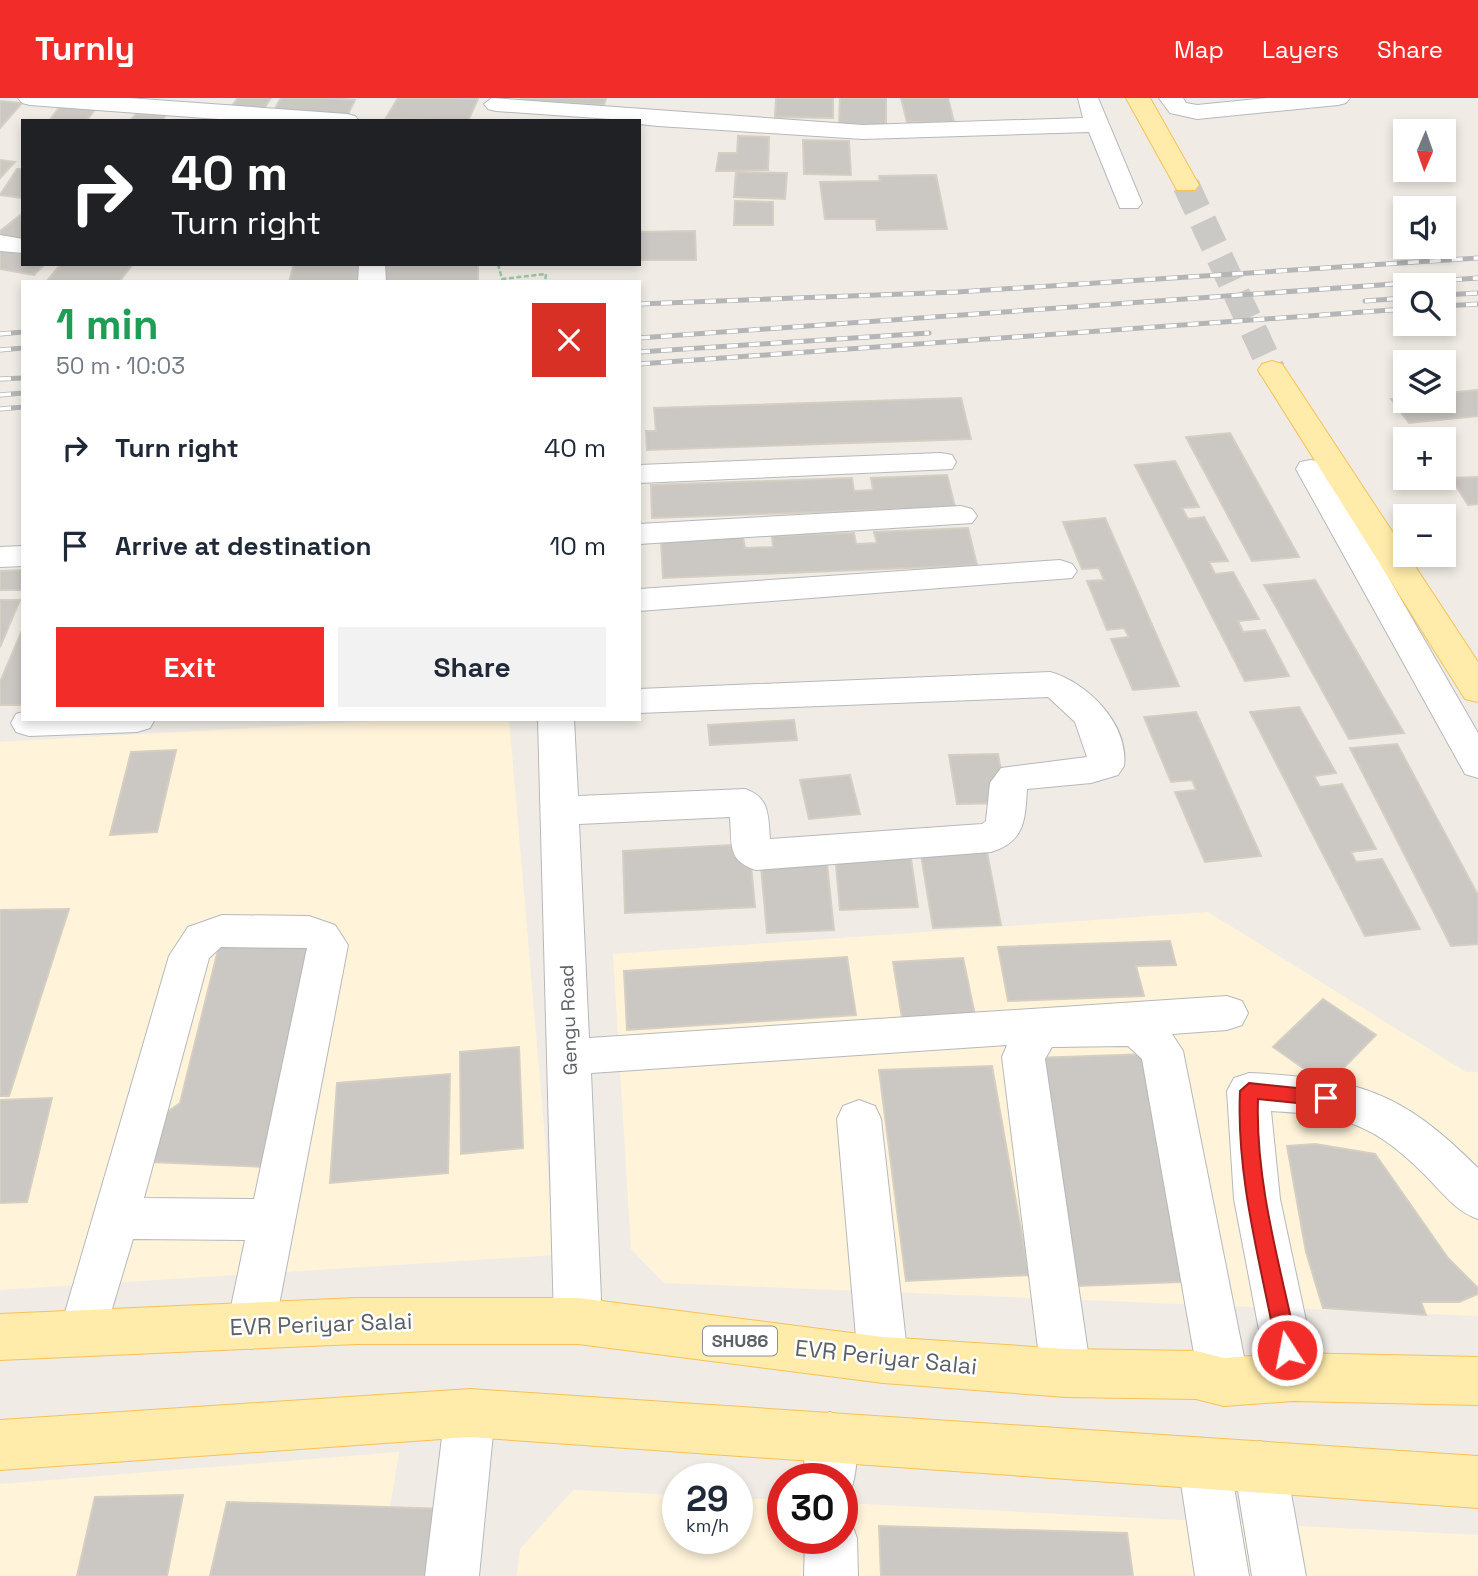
<!DOCTYPE html>
<html lang="en">
<head>
<meta charset="utf-8">
<style>
	:root { --surface:#fff; --page:#f2f2f3; --text:#1f2937; --muted:#747a83; --accent:#f12c29 }
	body { margin:0; font-family:"Space Grotesk",sans-serif; background:var(--page); color:var(--text); height:100vh; display:flex; flex-direction:column; font-size:26px; white-space:nowrap }
	* { box-sizing:border-box; margin:0 }
	p { font-size:23px; color:var(--muted) }
	.icon { flex:none; width:38px; height:38px; fill:none; stroke:currentColor; stroke-width:2; stroke-linecap:round; stroke-linejoin:round }
	.map { position:relative; flex:1; overflow:hidden }
	.drawer { position:absolute; left:21px; top:182px; width:620px; height:441px; display:flex; flex-direction:column; background:var(--surface); border-radius:0px; box-shadow:0 4px 10px #0003 }
	.drawer>* { flex:none }
	.hud { position:absolute; left:21px; top:21px; width:620px; height:147px; border-radius:0px; box-shadow:0 4px 10px #0003; background:#202124; color:#fff; overflow:hidden }
	.needle { width:46px; rotate:182deg }
	.buttons { position:absolute; left:1393px; top:21px; display:grid; gap:14px }
	.buttons a { display:grid; place-items:center; width:63px; height:63px; border-radius:0px; background:var(--surface); box-shadow:0 4px 10px #0003; font-size:35px }
	.speed { position:absolute; left:662px; top:1365px; display:flex; gap:14px; font-size:35px; font-weight:700; text-align:center }
	.speed>* { display:grid; place-content:center; width:91px; height:91px; border-radius:50%; background:var(--surface); box-shadow:0 4px 10px #0003; line-height:1 }
	.speed small { font-size:18px; font-weight:400 }
	.speed .limit { border:10px solid #d22; background:#fff; color:#111 }
	.pin { position:absolute; display:grid; place-items:center; width:60px; height:60px; color:#fff; margin:-30px; border-radius:14px; box-shadow:0 4px 10px #0006 }
	.me { position:absolute; width:77px; margin:-38px; rotate:349deg; stroke-linejoin:round; filter:drop-shadow(0 0 5px #0008) }
	.turn { display:flex; align-items:center; gap:24px; height:147px; padding:0 35px; font-size:32px }
	.turn .icon { width:91px; height:91px; stroke-width:2.5 }
	.turn b { display:block; font-size:49px; line-height:60px }
	.round { display:grid; place-items:center; flex:none; width:74px; height:74px; border-radius:0px; background:var(--page) }
	.overview { display:flex; align-items:center; justify-content:space-between; height:119px; padding:0 35px }
	h1 { font-size:42px; font-weight:700; line-height:52px; color:#1e9e55 }
	.button { display:flex; gap:14px; margin-top:auto; padding:14px 35px }
	.button a { flex:1; height:80px; border-radius:0px; background:var(--accent); color:#fff; font-size:28px; font-weight:700; line-height:80px; text-align:center }
	.button a+a { background:var(--page); color:var(--text) }
	ul { padding:0; list-style:none }
	li { display:flex; align-items:center; gap:21px; height:98px; padding:0 35px }
	li div { flex:1 }
	li b { display:block; font-size:26px }
	li em { font-style:normal }
	header { display:flex; align-items:center; gap:42px; box-sizing:border-box; height:98px; padding:0 35px; background:var(--accent); color:#fff }
	header strong { font-size:33px }
	nav { display:flex; gap:38px; margin-inline-start:auto; font-size:24px }
	.map>svg:first-child { display:block }
	.commercial { fill:#fff4da }
	.building { fill:#cbc7c2; stroke:#d5cec3; stroke-width:2 }
	.lines { fill:none; stroke-linecap:round; stroke-linejoin:round }
	.major-tunnel { stroke:#cbc9c5; stroke-width:27; stroke-dasharray:27 13; stroke-linecap:butt }
	.minor-casing { stroke:#b5b8bc; stroke-width:2 }
	.major-casing { stroke:#f8c056; stroke-width:2 }
	.path { stroke:#99caa4; stroke-width:2.5; stroke-dasharray:5 2.5; stroke-linecap:butt }
	.minor { fill:#fff; fill-rule:evenodd }
	.major { fill:#ffecaa; fill-rule:evenodd }
	.rail-casing { stroke:#b4b5b6; stroke-width:5 }
	.rail { stroke:#fff; stroke-width:3.5; stroke-dasharray:11; stroke-linecap:butt }
	.route { fill:#f12c29; stroke:#9d1d1b; stroke-width:2 }
	.labels { text-anchor:middle; stroke-width:5; stroke-linejoin:round; paint-order:stroke }
	.shield { fill:#fff; stroke:#8d9094; stroke-width:2 }
	.shield-label { font-size:18px; font-weight:bold; fill:#5c6166 }
	.street-label { font-size:19px; fill:#5c6166; stroke:#fff }
	.near-street-label { font-size:23px; fill:#5c6166; stroke:#fff }
</style>
</head>
<body>
<header>
<strong>Turnly</strong>
<nav><a>Map</a><a>Layers</a><a>Share</a></nav>
</header>
<div class="map">
<svg width="1478" height="1478" viewBox="0 0 1478 1478">
	<rect width="100%" height="100%" fill="#f0ece5"/>
	<path class="commercial" d="M411,621H509L555,1157L0,1192V644Z
		M1208,814L1466,974H1478V1218L664,1185L631,1151L613,856Z
		M399,1354L379,1478H0V1386Z
		M573,1392L677,1397V1440H737V1400L782,1402V1440H842V1405L1478,1437V1478H517L520,1451Z"/>
	<path class="building" d="M238,0H271L261,15L228,13Z
		M281,0H327L355,2L347,18L272,16Z
		M398,0H455L478,1L468,23L386,20Z
		M521,0H606L604,7L520,3Z
		M776,0H833V20L775,19Z
		M840,0H886V27L839,26Z
		M901,0H948L954,24H907Z
		M0,3L22,5L0,30Z
		M61,7L97,9L86,23H49Z
		M136,16L165,18L162,23H130Z
		M738,38L769,39L768,72L716,73L719,55H737Z
		M803,42L849,43L851,77L804,76Z
		M0,62L15,64L0,80Z
		M17,71H23V100L0,97Z
		M736,74L787,75L785,101L734,99Z
		M936,77L947,131L877,132L876,121H825L820,84L880,83L879,78Z
		M735,103L773,104V127H734Z
		M23,115V142L0,138V133Z
		M695,133L696,162H639V134Z
		M0,152L23,156V166H45L34,177L0,171Z
		M61,166H124L132,167L119,184H46Z
		M294,166H360L356,184H289Z
		M384,166H478V184H383Z
		M1444,292L1446,295L1478,292V318L1409,325L1391,301L1444,303Z
		M961,300L971,341L647,352L646,333H656L654,310Z
		M1230,335L1299,459L1252,463L1186,339Z
		M1175,363L1199,409L1182,410L1188,421L1204,419L1228,463L1209,464L1215,476L1233,474L1259,521L1238,523L1243,534L1265,532L1289,578L1245,583L1135,367Z
		M947,377L955,409L652,420L651,387L852,380L854,393L873,392L871,380Z
		M1478,379V406L1468,407L1451,380Z
		M1105,420L1179,588L1133,592L1111,541L1129,539L1124,530L1107,532L1087,483L1104,482L1099,470L1082,471L1063,424Z
		M968,430L977,467L663,480L661,443L743,439L745,450L773,449L772,438L854,435L856,446L877,445L874,434Z
		M23,472V492H0V473Z
		M1315,482L1404,635L1349,641L1264,487Z
		M0,502H20L0,549Z
		M23,530V607H0V584Z
		M1299,609L1336,675L1314,678L1320,689L1342,686L1376,751L1351,754L1356,764L1382,761L1420,831L1365,838L1250,614Z
		M1196,614L1261,758L1205,764L1175,694L1196,692L1192,682L1171,684L1144,619Z
		M794,622L797,642L710,647L708,627Z
		M1397,646L1478,797V846L1451,848L1350,650Z
		M176,652L157,734L110,737L131,654Z
		M998,656L1007,705L957,706L949,657Z
		M850,677L860,716L809,721L800,682Z
		M749,746L755,809L625,815L623,753Z
		M986,749L1001,827L933,830L920,751Z
		M910,754L918,809L840,812L835,756Z
		M827,766L834,832L767,835L761,769Z
		M69,811L9,998H0V812Z
		M1170,843L1176,867L1136,868L1144,898L1008,903L998,849Z
		M219,848L318,850L266,1069L151,1064L159,1020L180,1005Z
		M847,859L856,917L627,932L624,873Z
		M963,860L976,922L903,926L893,864Z
		M1323,901L1376,937L1327,987L1273,949Z
		M519,949L523,1050L461,1056L460,954Z
		M1148,956L1204,1183L1078,1188L1034,960Z
		M992,968L1029,1177L906,1183L879,972Z
		M450,976L448,1075L330,1085L337,985Z
		M52,1000L27,1104L0,1105V1002Z
		M1315,1046L1375,1056L1448,1160L1478,1190V1196L1459,1204H1421L1426,1217L1323,1210L1306,1154L1287,1048Z
		M183,1397L167,1478H77L95,1399Z
		M227,1404L446,1411L436,1478H210Z
		M879,1428L1127,1435L1133,1478H881Z"/>
	<g class="lines">
		<path class="major-tunnel" d="M1186,87L1272,272"/>
		<g class="minor-casing">
			<path id="minor" d="M18,0H128L347,16L355,18L359,23H245L30,7L22,5Z
				M492,0L863,27L1083,20L1078,0H1098L1142,105L1138,110H1120L1089,34L863,41L658,28L639,26V23L496,13L488,11L484,6Z
				M1159,0H1183L1186,5L1197,7L1267,0H1350L1346,5L1338,7L1197,21L1170,15Z
				M0,137L23,141V155L0,153Z
				M359,166H385L386,184H358Z
				M941,355L952,357L956,364L952,371L639,385V367Z
				M1311,362L1322,364L1326,371L1478,635V680L1465,676L1296,371L1300,364Z
				M961,408L972,411L977,418L972,425L639,446V426Z
				M23,448V468L0,469V449Z
				M1060,462L1072,466L1077,473L1072,480L639,513V491Z
				M1050,574C1087,584 1129,626 1124,668L1118,677L1091,685L1027,691C1025,722 1025,744 991,754L756,772C727,763 732,746 730,719L579,726L589,940L1227,898L1242,903L1248,915L1242,927L1227,932L1172,936L1183,953L1249,1284L1242,1301L1224,1308L1206,1301L1199,1284L1142,961L1128,948L1052,949L1045,961L1091,1275L1083,1292L1066,1299L1049,1292L1041,1275L1002,959L1007,947L591,975L602,1223L595,1239L578,1246L561,1239L554,1223L538,621H574L578,698L745,691C770,699 768,718 770,741L982,726L986,723L990,685L1001,670L1087,659L1075,624L1048,599L639,615V591Z
				M23,614V621H155L150,630L137,634L29,638L16,634L11,625L16,616Z
				M222,817L309,818L335,827L348,847L275,1228L268,1244L251,1251L234,1244L227,1228L245,1142L133,1141L100,1251L83,1258L66,1251L59,1235L169,858L188,829ZM221,849L307,850L254,1101L144,1100L209,860Z
				M1249,975C1356,980 1401,992 1478,1070V1121C1455,1113 1442,1094 1425,1077C1373,1025 1343,1017 1271,1013L1280,1101L1318,1279L1311,1296L1293,1303L1275,1296L1268,1279L1234,1101L1227,993L1234,980Z
				M859,1002L875,1008L881,1021L908,1262L900,1278L883,1285L866,1278L858,1262L837,1021L843,1008Z
				M470,1291L488,1298L495,1315L479,1478H425L445,1315L452,1298Z
				M830,1314L848,1321C859,1347 859,1374 848,1399L842,1402V1381H804L805,1339L812,1321Z
				M1204,1340L1222,1347L1230,1365L1249,1478H1195L1178,1365L1186,1347Z
				M1260,1343L1278,1350L1286,1368L1306,1478H1252L1234,1368L1242,1350Z
				M842,1418L850,1421L857,1440L858,1478H804L805,1440H842Z"/>
		</g>
		<g class="major-casing">
			<path id="major" d="M1126,0H1150L1199,87L1195,92H1177Z
				M1272,263L1282,266L1286,272L1478,564V604L1465,601L1258,272L1262,266Z
				M357,1200H578L883,1239L1066,1251L1196,1253L1224,1260L1293,1255L1478,1259V1307L1293,1303L1224,1308L1196,1301L1066,1299L883,1285L578,1246H357L0,1262V1216Z
				M470,1291L1478,1358V1410L470,1339L0,1372V1322Z"/>
		</g>
		<path class="path" d="M498,166L502,181L546,176L545,184"/>
		<use href="#minor" class="minor"/>
		<use href="#major" class="major"/>
		<g class="rail-casing">
			<path id="rail" d="M1444,197L1478,195
				M1365,203L1405,200
				M639,206L957,194L1478,160
				M1444,208L1478,206
				M0,236L23,234
				M639,240L1478,180
				M0,252L23,250
				M639,254L929,235
				M639,266L1405,211
				M0,281L23,280
				M0,297L23,295
				M0,311L23,309"/>
		</g>
		<use href="#rail" class="rail"/>
	</g>
	<path class="route" d="M1249,985L1326,993L1335,1000L1326,1008L1258,1001C1255,1085 1281,1171 1298,1252L1295,1259L1287,1262L1280,1259L1277,1252C1261,1167 1236,1080 1240,993Z"/>
	<g class="labels">
		<rect class="shield" x="703" y="1228.5" width="74" height="29" rx="5"/>
		<g class="shield-label">
			<text x="740" y="1249">SHU86</text>
		</g>
		<g class="street-label">
			<text transform="translate(568 922) rotate(-92)" y="7">Gengu Road</text>
		</g>
		<g class="near-street-label">
			<text transform="translate(321 1226) rotate(-2)" y="8">EVR Periyar Salai</text>
			<text transform="translate(886 1259) rotate(6)" y="8">EVR Periyar Salai</text>
		</g>
	</g>
</svg>
<div class="buttons">
<a><svg class="needle" viewBox="-14 -14 28 28"><path d="M0-13l5 13h-10z" fill="#e53935"/><path d="M0 13l5-13h-10z" fill="#747a83"/></svg></a>
<a><svg class="icon" aria-label="sound" viewBox="0 0 24 24"><path d="M4 9h4l5-4v14l-5-4H4zM17 9q2 3 0 6"/></svg></a>
<a><svg class="icon" aria-label="search" viewBox="0 0 24 24"><circle cx="10" cy="10" r="6"/><path d="M15 15l6 6"/></svg></a>
<a><svg class="icon" aria-label="layers" viewBox="0 0 24 24"><path d="M12 4l9 5-9 5-9-5zM3 14l9 5 9-5"/></svg></a>
<a>+</a>
<a>−</a>
</div>
<div class="speed"><div>29<small>km/h</small></div><div class="limit">30</div></div>
<div class="pin" style="left:1326px;top:1000px;background:#d93025"><svg class="icon" aria-label="arrive" viewBox="0 0 24 24"><path d="M6 21V4h12l-3 4 3 4H6"/></svg></div>
<svg class="me" style="left:1287px;top:1252px" viewBox="-20 -20 40 40"><circle r="17" fill="#f12c29" stroke="#fff" stroke-width="3"/><path d="M0-11L8 9 0 5-8 9z" fill="#fff"/></svg>
<div class="hud">
<div class="turn"><svg class="icon" aria-label="right" viewBox="0 0 24 24"><path d="M7 20v-9h11M14 6l5 5-5 5"/></svg><div><b>40 m</b>Turn right</div></div>
</div>
<section class="drawer">
<div class="overview"><div><h1>1 min</h1><p>50 m · 10:03</p></div><a class="round" style="background:#d93025;color:#fff"><svg class="icon" aria-label="close" viewBox="0 0 24 24"><path d="M6 6l12 12M18 6L6 18"/></svg></a></div>
<ul>
<li><svg class="icon" aria-label="right" viewBox="0 0 24 24"><path d="M7 20v-9h11M14 6l5 5-5 5"/></svg><div><b>Turn right</b></div><em>40 m</em></li>
<li><svg class="icon" aria-label="arrive" viewBox="0 0 24 24"><path d="M6 21V4h12l-3 4 3 4H6"/></svg><div><b>Arrive at destination</b></div><em>10 m</em></li>
</ul>
<div class="button"><a>Exit</a><a>Share</a></div>
</section>
</div>
</body>
</html>
